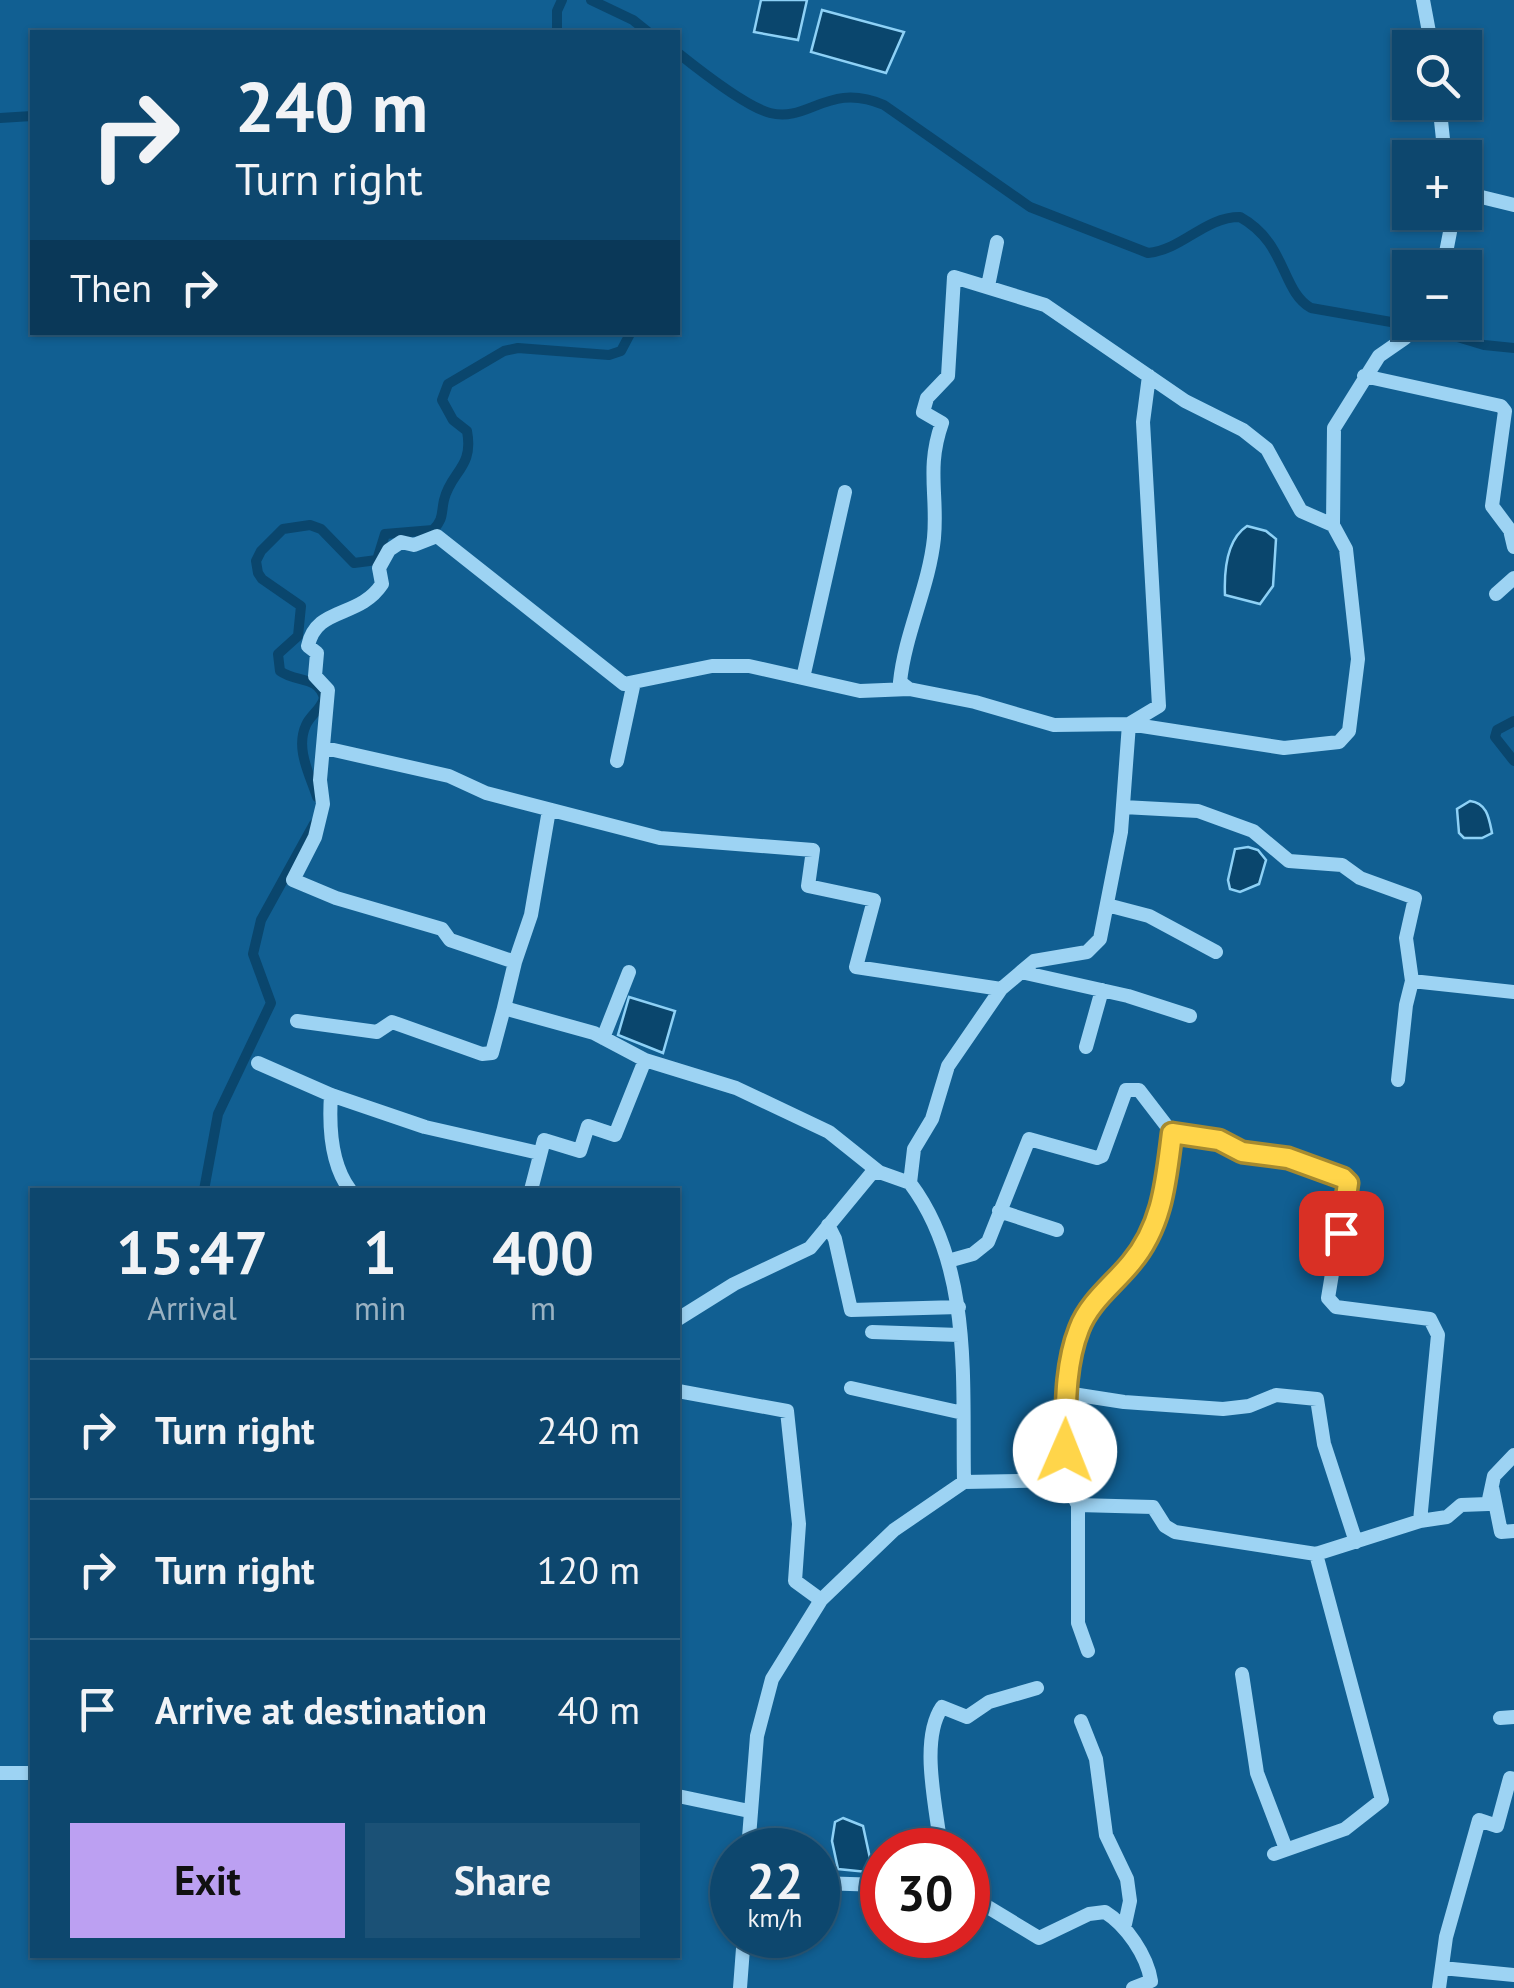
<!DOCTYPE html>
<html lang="en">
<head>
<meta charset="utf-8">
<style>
	:root { --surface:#0d476e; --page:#1b5176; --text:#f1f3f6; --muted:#9ab2c2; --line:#2d5f81; --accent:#bca0f2 }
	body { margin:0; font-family:"PT Sans",sans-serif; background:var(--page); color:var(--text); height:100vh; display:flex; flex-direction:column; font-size:38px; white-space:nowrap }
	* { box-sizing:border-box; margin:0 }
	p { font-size:32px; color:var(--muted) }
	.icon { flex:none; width:55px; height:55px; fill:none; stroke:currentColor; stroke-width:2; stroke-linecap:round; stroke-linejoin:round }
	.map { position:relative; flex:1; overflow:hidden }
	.drawer { position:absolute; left:30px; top:1188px; width:650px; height:770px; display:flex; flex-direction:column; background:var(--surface); border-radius:0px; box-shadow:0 2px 8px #0004,0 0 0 2px var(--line) }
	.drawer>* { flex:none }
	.banner { position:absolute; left:30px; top:30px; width:650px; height:305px; border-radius:0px; box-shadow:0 2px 8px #0004,0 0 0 2px var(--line); background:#0d476e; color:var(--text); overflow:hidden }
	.fabs { position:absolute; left:1392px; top:30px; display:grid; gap:20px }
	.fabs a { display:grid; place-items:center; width:90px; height:90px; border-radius:0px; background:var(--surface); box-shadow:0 2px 8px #0004,0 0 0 2px var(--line); font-size:50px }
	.speed { position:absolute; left:710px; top:1828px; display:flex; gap:20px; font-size:50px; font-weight:700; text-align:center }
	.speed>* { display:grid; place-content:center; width:130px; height:130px; border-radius:50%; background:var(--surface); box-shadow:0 2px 8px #0004,0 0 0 2px var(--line); line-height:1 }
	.speed small { font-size:25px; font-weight:400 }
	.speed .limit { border:15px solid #d22; background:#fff; color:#111 }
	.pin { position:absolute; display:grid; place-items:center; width:85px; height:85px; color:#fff; margin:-42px; border-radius:20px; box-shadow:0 5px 15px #0006 }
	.me { position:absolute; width:110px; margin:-55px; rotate:1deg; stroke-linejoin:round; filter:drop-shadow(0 0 8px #0008) }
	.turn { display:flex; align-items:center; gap:35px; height:210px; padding:0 40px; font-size:45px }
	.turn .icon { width:130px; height:130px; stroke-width:2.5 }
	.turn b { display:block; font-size:70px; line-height:85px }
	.then { display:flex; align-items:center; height:95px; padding:0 40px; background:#0003; gap:20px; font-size:38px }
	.eta { display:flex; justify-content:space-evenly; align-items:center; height:170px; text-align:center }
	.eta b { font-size:60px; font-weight:800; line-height:70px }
	.cta { display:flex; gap:20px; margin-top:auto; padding:20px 40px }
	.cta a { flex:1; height:115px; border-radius:0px; background:var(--accent); color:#111; font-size:40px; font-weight:800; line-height:115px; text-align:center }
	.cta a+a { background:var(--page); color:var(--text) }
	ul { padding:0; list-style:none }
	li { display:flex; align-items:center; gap:30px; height:140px; padding:0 40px; border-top:2px solid var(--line) }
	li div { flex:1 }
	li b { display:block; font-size:38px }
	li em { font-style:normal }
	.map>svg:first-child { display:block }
	.water { fill:#0a466d; stroke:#8ed1f6; stroke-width:2.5 }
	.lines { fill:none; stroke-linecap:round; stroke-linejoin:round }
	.canal { stroke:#0a466d; stroke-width:10 }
	.minor { stroke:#9dd3f3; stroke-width:14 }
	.route-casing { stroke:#a68a30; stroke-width:25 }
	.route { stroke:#ffd54a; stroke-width:18 }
</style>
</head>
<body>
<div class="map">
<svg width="1514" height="1988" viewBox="0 0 1514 1988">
	<rect width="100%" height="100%" fill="#115f92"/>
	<path class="water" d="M761,0H807L798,40L754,32Z
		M822,10L904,32L886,73L811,52Z
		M1247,526L1266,531L1276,539L1273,586L1260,604L1225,595C1224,571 1226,540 1247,526Z
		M1470,801C1487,803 1489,818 1492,833L1482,838H1464L1459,833L1457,809Z
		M1248,847L1258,850L1266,860L1259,884L1240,892L1230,889L1228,880L1235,849Z
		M629,997L675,1011L663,1053L618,1035Z
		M843,1818L863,1826L871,1863L867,1872L838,1869L832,1841L835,1822Z"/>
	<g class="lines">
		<path class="canal" d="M591,0L633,20L648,32
			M557,32V11L562,0
			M678,53C698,69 747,107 770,113C809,123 828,81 884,105L1030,207L1148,253C1184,249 1204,217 1240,217C1287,243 1281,291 1311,308L1431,329L1484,345L1514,348
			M0,118L32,116
			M1514,721L1497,730L1495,737L1514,761
			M317,797C310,775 295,749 306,725C311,714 321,710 324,698C318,675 296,683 280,671L278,654L298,636L301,606L262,579L258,573L256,561L261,551L283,529L310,525L321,529L354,563L377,560L385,534L433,530C444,519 441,513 444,500C451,471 474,468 467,431L453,420L442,400L448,384L504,351L518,348L609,355L621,351L631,332
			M204,1190L218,1114L271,1003L253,954L261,920L314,824"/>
		<path class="minor" d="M1423,0L1432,48
			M1439,102L1445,158
			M1465,193L1514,205
			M1443,268L1450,232L1449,212
			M988,286L997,242
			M1364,376L1501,406L1505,411L1492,506L1510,530L1514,547
			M1496,594L1514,578
			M803,678L845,492
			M909,689L900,682C905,633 929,587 934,538C938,495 926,468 942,423L923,412L927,398L948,376L954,277L1045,305L1185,401L1243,430L1267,449L1301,511L1333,525
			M325,748L449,776L486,793L660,838L813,850L808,886L874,900L856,967L1001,989
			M617,761L634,682
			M1123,807L1198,811L1253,831L1289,861L1342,865L1360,878L1415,898L1406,938L1412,981L1514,992
			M1107,905L1149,916L1216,952
			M515,962L531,915L549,810
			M1021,972L1128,996L1190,1016
			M297,1021L377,1032L392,1022L482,1054L492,1053L504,1008
			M603,1038L629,972
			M1086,1047L1102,990
			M258,1063L331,1095L425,1127L539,1153
			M1398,1080L1406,1005L1412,981
			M331,1095C329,1125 331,1165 350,1190
			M879,1172L829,1132L736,1088L645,1060L594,1033L504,1008L515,962L450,940L442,929L336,898L293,880L315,837L323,804L320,780L328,690L315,676L317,653L308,646C316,606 359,619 382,584L379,568L389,550L401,542L414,545L437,536L624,684L712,666H749L860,691L909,689L975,702L1054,725L1129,724L1159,706L1143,422L1149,376
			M531,1190L544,1140L580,1151L588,1126L615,1135L645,1060
			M999,1211L1057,1230
			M828,1225L835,1239L851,1310L959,1307
			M948,1261L973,1254L988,1242L1029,1139L1097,1158L1102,1156L1126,1090H1139L1172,1133L1219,1140L1242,1152L1288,1158L1343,1178L1347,1183L1328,1298L1336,1307L1430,1319L1438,1335L1420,1521
			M678,1319L734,1284L810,1248L871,1174L879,1172L910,1183
			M872,1332L959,1335
			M851,1388L963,1413
			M678,1391L787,1411L799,1524L795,1581L821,1600
			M1066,1393L1124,1402L1223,1409L1249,1406L1276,1395L1317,1399L1324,1444L1356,1542
			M1065,1480C1065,1432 1060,1374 1079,1328C1089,1301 1114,1284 1132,1262C1163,1224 1166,1180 1172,1133
			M964,1482L1065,1480L1078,1505L1153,1507L1165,1526L1175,1532L1316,1554L1420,1521L1447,1517L1461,1505L1488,1504L1494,1476L1514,1455
			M1492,1487L1501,1532L1514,1531
			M1078,1505V1623L1088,1651
			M1242,1674L1257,1773L1286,1849
			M1500,1718L1514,1717
			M1081,1721L1096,1759L1106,1835L1127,1879L1130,1901L1125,1924
			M0,1773H32
			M678,1796L749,1811
			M748,1850L757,1736L772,1679L821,1600L894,1530L964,1482C962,1382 973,1267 910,1183L914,1149L932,1119L948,1066L1001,989L1034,961L1087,952L1100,939L1121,832L1129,724L1284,748L1339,742L1349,731L1358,659L1346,549L1333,525L1334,428L1379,356L1405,338L1410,321
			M941,1850C937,1809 919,1741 942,1707L967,1717L989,1702L1037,1688
			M1274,1854L1345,1829L1382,1800L1316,1554
			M818,1883L882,1885
			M968,1895L1039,1938L1089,1914L1105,1912C1126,1925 1147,1955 1151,1981L1133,1988
			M1442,1968L1514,1975
			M740,1988L744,1935
			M1439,1988L1446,1937L1479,1820L1497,1826L1510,1778L1514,1779"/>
	</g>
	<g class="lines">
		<g class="route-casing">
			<path id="route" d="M1065,1451C1066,1411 1064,1367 1079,1329C1089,1302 1114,1284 1131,1263C1163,1225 1166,1180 1172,1133L1219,1140L1242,1152L1288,1158L1343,1178L1348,1183L1341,1233"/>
		</g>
		<use href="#route" class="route"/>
	</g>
</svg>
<div class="fabs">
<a><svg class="icon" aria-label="search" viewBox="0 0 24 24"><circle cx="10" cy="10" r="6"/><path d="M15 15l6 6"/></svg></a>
<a>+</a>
<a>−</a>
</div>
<div class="speed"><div>22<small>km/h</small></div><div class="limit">30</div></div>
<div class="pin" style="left:1341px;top:1233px;background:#d93025"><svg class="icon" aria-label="arrive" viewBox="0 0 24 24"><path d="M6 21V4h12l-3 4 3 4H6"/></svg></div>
<svg class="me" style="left:1065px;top:1451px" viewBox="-20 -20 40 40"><circle r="19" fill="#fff"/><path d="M0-13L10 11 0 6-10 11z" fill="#ffd54a"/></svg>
<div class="banner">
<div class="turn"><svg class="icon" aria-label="right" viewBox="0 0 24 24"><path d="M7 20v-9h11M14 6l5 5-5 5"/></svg><div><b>240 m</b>Turn right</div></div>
<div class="then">Then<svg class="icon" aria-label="right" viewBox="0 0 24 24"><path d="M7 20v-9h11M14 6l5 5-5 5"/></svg></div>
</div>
<section class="drawer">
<div class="eta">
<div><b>15:47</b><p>Arrival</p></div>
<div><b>1</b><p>min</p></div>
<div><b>400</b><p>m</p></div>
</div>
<ul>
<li><svg class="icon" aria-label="right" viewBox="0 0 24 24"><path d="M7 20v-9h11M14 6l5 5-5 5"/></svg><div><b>Turn right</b></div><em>240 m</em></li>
<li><svg class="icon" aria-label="right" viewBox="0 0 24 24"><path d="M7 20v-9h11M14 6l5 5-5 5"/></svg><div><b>Turn right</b></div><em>120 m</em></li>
<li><svg class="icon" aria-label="arrive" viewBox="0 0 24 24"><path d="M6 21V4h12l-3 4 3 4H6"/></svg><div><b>Arrive at destination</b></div><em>40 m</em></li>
</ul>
<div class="cta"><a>Exit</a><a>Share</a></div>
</section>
</div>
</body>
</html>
